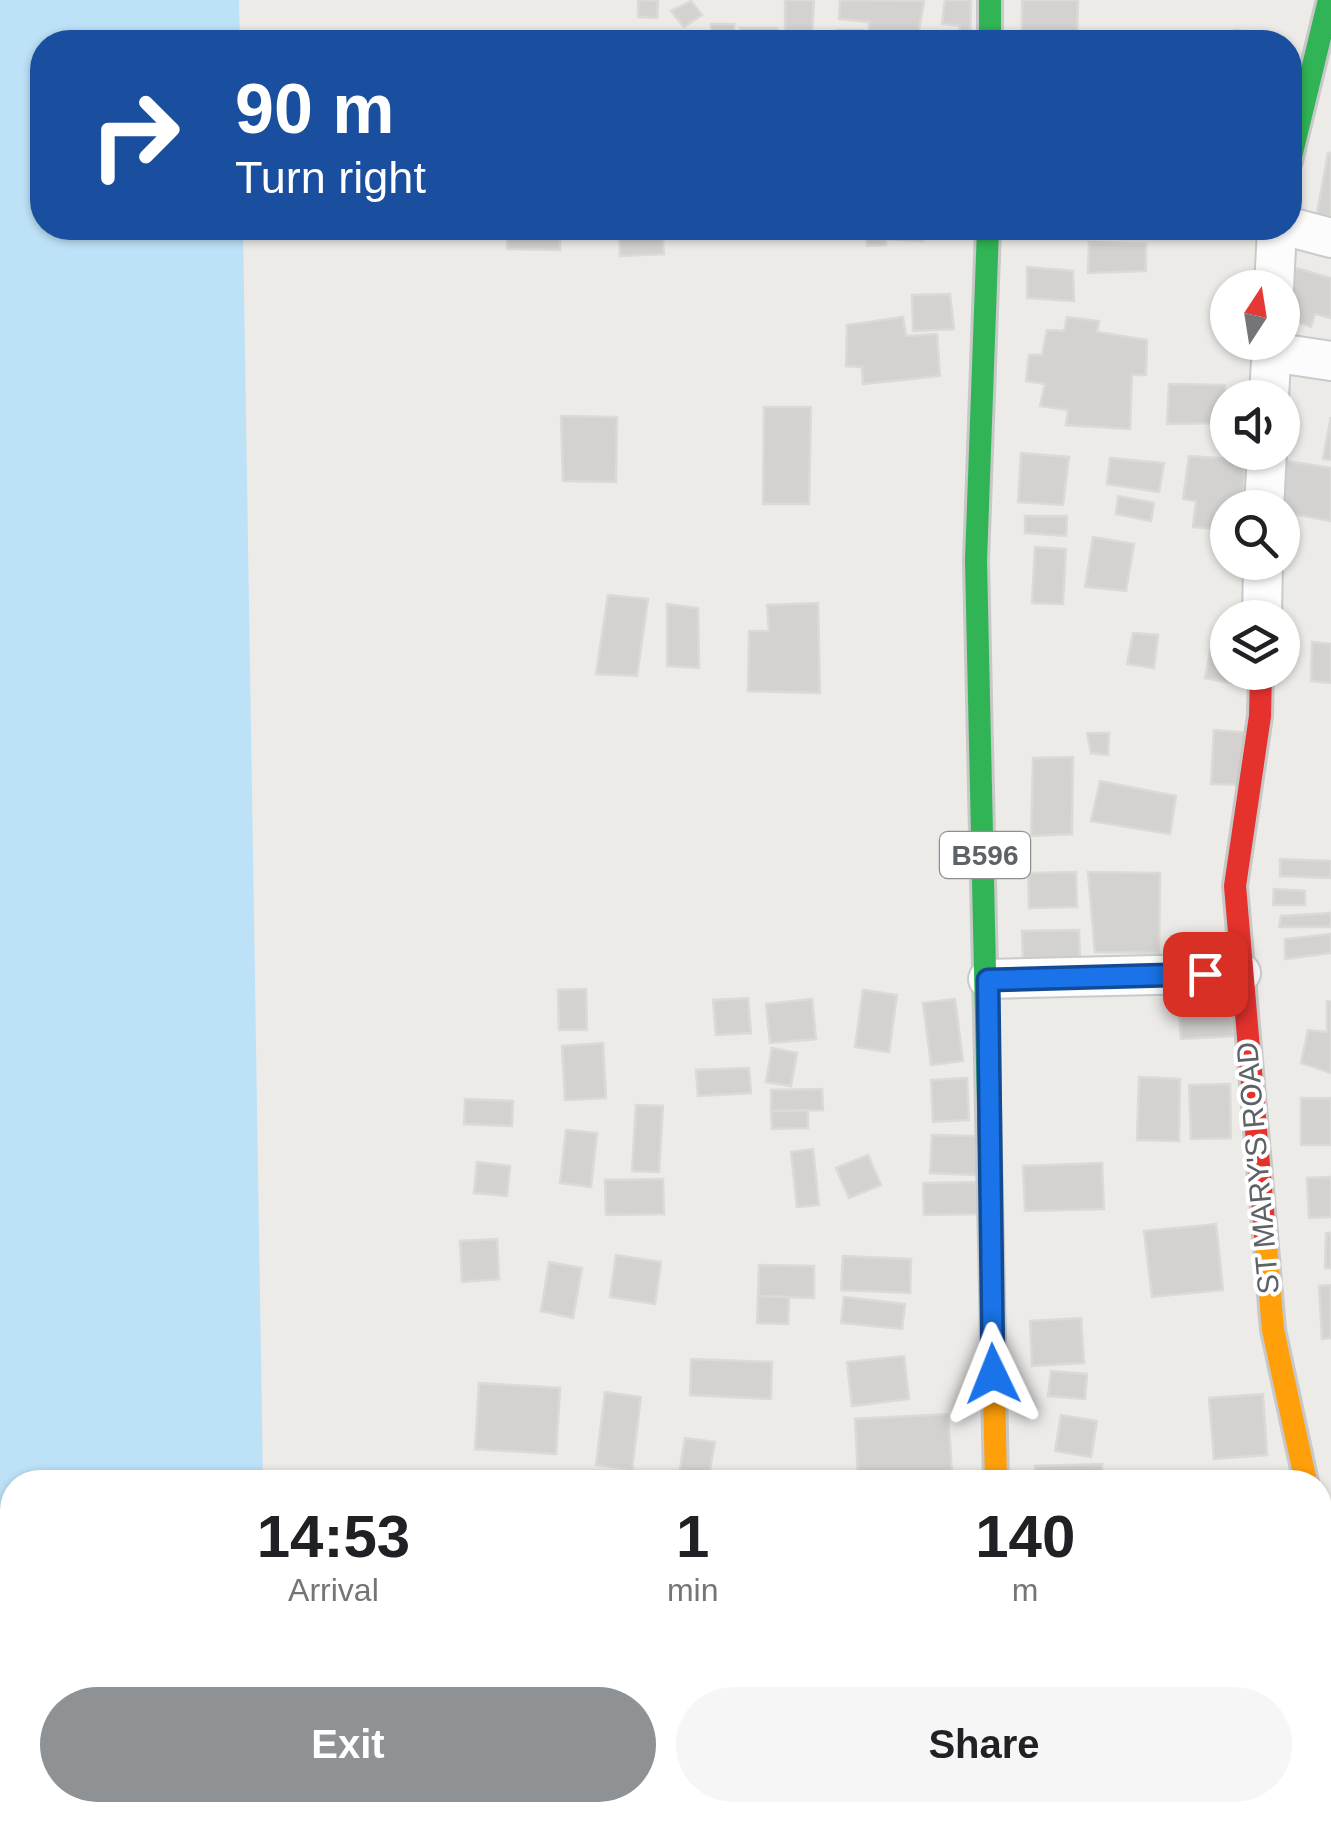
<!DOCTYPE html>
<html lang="en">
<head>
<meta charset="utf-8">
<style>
	:root { --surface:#fff; --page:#f6f6f6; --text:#202124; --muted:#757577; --accent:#8f9294 }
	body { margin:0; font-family:Helvetica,sans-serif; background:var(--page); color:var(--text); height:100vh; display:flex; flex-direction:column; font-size:38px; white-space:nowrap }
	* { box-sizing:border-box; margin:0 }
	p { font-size:32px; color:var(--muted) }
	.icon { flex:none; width:55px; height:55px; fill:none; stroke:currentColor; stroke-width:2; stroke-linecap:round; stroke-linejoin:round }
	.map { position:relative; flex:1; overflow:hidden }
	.drawer { position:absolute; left:0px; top:1470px; width:1332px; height:352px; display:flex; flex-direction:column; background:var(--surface); border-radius:40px 40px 0 0; box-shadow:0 2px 8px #0004 }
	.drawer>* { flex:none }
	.hud { position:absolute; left:30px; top:30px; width:1272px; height:210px; border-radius:40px; box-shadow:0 2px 8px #0004; background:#1a4fa0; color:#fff; overflow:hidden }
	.needle { width:65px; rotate:12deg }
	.fabs { position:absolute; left:1210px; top:270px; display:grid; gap:20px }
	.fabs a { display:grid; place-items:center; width:90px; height:90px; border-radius:50%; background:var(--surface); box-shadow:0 2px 8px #0004; font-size:50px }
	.pin { position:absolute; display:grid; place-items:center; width:85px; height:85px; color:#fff; margin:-42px; border-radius:20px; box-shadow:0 5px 15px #0006 }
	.me { position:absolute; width:110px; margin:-55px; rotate:358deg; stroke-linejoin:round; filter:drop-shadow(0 0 8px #0008) }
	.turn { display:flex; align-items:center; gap:35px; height:210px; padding:0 40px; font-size:45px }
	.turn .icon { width:130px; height:130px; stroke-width:2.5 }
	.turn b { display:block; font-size:70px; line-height:85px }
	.eta { display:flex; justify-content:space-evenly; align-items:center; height:170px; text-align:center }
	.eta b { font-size:60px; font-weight:600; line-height:70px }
	.primary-button { display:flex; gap:20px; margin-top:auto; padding:20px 40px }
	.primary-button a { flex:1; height:115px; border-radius:60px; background:var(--accent); color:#fff; font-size:40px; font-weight:600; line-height:115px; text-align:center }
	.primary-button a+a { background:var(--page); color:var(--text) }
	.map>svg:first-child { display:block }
	.water { fill:#bde2f7 }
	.building { fill:#d4d2d1; stroke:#dcdad7; stroke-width:2.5 }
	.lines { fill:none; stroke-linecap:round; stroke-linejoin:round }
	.street-casing { stroke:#c9caca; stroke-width:42 }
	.fast-casing { stroke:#c7c8c7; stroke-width:28 }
	.slow-casing { stroke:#c7c8c7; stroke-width:28 }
	.jam-casing { stroke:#c7c8c7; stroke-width:28 }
	.street { stroke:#fcfcfc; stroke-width:38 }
	.fast { stroke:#30b455; stroke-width:22 }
	.slow { stroke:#ff9f0a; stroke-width:22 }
	.jam { stroke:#e5322d; stroke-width:22 }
	.route-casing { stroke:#114b97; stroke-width:25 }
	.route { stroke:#1a73e8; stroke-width:18 }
	.labels { text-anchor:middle; stroke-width:8; stroke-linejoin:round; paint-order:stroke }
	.shield { fill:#fff; stroke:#8e9194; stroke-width:2.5 }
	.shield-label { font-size:28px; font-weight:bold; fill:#5d6266 }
	.street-label { font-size:30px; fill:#5d6266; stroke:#fff }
</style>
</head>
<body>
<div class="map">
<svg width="1331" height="1822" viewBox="0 0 1331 1822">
	<rect width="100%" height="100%" fill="#edebe8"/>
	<path class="water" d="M0,0H239L240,42H42V228H243L263,1482H12V1810H269V1822H0Z"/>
	<path class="building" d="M638,0L658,1L657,18L638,17Z
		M785,0H814L812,37L785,35Z
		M840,0L924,1L917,42H869V22L839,19Z
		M945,0H971L970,42H958L960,26L942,24Z
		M1022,0H1078L1077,36L1022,35Z
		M691,1L702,15L684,27L671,11Z
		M711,24H734L735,42H712Z
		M740,28H777L779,42H741Z
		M837,30H863V42H838Z
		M1235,30L1273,33L1272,42H1235Z
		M683,33H706V42H682Z
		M1328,153H1331V226L1315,224Z
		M507,228H560V250L507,249Z
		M619,228H662L664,254L620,256Z
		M865,228H924L923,241L886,239V245L867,246Z
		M1089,242L1146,244V271L1088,273Z
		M1027,267L1073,271L1074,301L1027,298Z
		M1296,268L1331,278V318L1315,314L1311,327L1282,317Z
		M950,294L954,329L913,331L912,295Z
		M903,317L906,336L937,334L940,376L863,384L862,367L846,366L847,325Z
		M1067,317L1099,321L1097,332L1147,340L1146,375H1132L1130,429L1066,425L1068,410L1040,406L1045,384L1026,381L1029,355H1042L1047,330L1064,331Z
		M1169,384L1225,385L1223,423L1167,424Z
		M764,407H811L809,504H763Z
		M561,416L617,417L616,482L563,481Z
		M1331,417V460L1323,459Z
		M1021,453L1069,457L1063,505L1018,502Z
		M1189,456L1245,460L1243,508H1228V530L1193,527L1196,501L1183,499Z
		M1110,458L1164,463L1159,492L1107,484Z
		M1281,460L1331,468V521L1282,512Z
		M1118,496L1154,503L1151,521L1116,514Z
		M1025,516H1067L1066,536L1025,533Z
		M1093,537L1134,544L1126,591L1085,587Z
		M1035,547L1066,549L1063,604L1032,603Z
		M608,595L648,599L637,676L596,674Z
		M818,603L820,693L748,691L749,631H769L767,605Z
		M667,604L698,608L699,668L667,666Z
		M1214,630L1228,632V672H1244L1242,685L1205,678Z
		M1133,633L1158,635L1154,668L1127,664Z
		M1312,642L1331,644V683L1311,681Z
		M1214,730L1250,733L1242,785L1211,784Z
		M1087,733H1109L1108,755L1091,753Z
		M1073,757L1072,834L1031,836L1033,758Z
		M1100,781L1176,796L1170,834L1091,821Z
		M1280,859L1331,861V878L1280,876Z
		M1076,872L1077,907L1029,908L1028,873Z
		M1088,872L1160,873L1159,953L1095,952Z
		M1274,889L1305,891V905H1273Z
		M1331,913V927H1279L1281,916Z
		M1079,930L1080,961L1023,962L1022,931Z
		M1331,934V953L1285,959V939Z
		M586,989L587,1030H559L558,990Z
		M863,990L897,995L889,1052L855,1047Z
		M1232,991L1234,1036L1181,1039L1178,994Z
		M748,998L751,1033L716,1035L713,1000Z
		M812,999L816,1039L770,1043L766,1004Z
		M955,999L963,1061L931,1065L923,1003Z
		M1327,1001L1331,1002V1073L1301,1063L1308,1030L1327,1032Z
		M603,1043L606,1098L565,1100L562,1046Z
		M772,1048L797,1053L791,1086L766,1082Z
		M749,1068L751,1093L698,1096L696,1070Z
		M1139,1077L1180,1079L1179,1141L1137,1140Z
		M967,1078L969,1120L933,1122L931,1080Z
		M1230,1084L1231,1138L1191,1139L1189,1085Z
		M822,1089L823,1110L771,1111V1090Z
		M1301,1098H1331V1145H1301Z
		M465,1099L513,1101L512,1126L464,1124Z
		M636,1105L663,1106L659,1172L632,1171Z
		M771,1111H808V1128L772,1129Z
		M566,1130L597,1133L591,1187L560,1183Z
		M932,1135L978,1136L977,1175L930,1173Z
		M813,1149L819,1205L797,1207L791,1152Z
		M868,1155L881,1185L849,1198L836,1168Z
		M477,1162L510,1166L507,1196L474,1193Z
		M1102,1163L1104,1209L1025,1211L1023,1166Z
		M1331,1177V1217L1309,1218L1307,1178Z
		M663,1179L664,1214L606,1215L605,1180Z
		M977,1182V1214L924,1215L923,1183Z
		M1216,1224L1223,1290L1152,1297L1144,1231Z
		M1326,1233H1331V1268H1325Z
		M497,1239L499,1279L462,1282L460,1241Z
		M616,1255L661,1262L655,1304L610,1297Z
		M843,1256L911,1259L910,1293L841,1290Z
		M549,1262L582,1268L573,1318L541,1311Z
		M759,1265L814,1266V1298L758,1296Z
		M1331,1285V1338L1322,1339L1319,1286Z
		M758,1296L789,1297L788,1324L757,1323Z
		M844,1297L905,1304L902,1329L841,1323Z
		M1081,1318L1084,1363L1032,1366L1030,1321Z
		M904,1356L909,1399L852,1406L847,1362Z
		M691,1359L772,1362L771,1399L690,1395Z
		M1051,1371L1087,1374L1085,1399L1048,1396Z
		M479,1383L560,1388L556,1454L475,1449Z
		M605,1392L641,1397L632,1469L596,1465Z
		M1263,1394L1267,1455L1214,1459L1209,1398Z
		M948,1414L952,1473L858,1478L855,1419Z
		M1061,1415L1097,1421L1091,1457L1055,1451Z
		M685,1438L715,1442L708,1480L679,1475Z
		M1102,1464V1482H1035V1466Z"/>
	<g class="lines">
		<g class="street-casing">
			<path id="street" d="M1290,227L1331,238
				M1274,288L1277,228
				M1271,352L1331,361
				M1269,398L1272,342
				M1264,508L1267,452
				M1262,618L1263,562
				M988,979L1241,973
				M1320,1567L1331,1630"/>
		</g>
		<g class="fast-casing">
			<path id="fast" d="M990,0V42
				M1290,161L1329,0
				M988,228L976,561L991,1245
				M1320,1786L1331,1790"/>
		</g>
		<g class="slow-casing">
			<path id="slow" d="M1265,1235L1273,1330L1306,1482
				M991,1245L996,1482
				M884,1822L887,1810"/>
		</g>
		<g class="jam-casing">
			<path id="jam" d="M1261,672L1260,716L1235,886L1265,1235"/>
		</g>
		<use href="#street" class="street"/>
		<use href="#fast" class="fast"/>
		<use href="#slow" class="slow"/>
		<use href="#jam" class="jam"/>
	</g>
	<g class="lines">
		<g class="route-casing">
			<path id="route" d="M993,1374L988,980L1205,974"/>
		</g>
		<use href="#route" class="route"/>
	</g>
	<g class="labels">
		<rect class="shield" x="940" y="832" width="90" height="46" rx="8"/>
		<g class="shield-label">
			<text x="985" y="865">B596</text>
		</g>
		<g class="street-label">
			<text transform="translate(1258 1168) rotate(-95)" y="10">ST MARY'S ROAD</text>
		</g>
	</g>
</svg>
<div class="fabs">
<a><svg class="needle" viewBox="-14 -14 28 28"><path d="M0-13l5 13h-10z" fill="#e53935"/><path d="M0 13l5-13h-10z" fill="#757577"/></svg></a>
<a><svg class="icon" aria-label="sound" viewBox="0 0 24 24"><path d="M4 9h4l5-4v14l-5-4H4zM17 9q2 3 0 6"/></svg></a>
<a><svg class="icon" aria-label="search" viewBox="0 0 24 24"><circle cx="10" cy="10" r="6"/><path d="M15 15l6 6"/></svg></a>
<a><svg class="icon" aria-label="layers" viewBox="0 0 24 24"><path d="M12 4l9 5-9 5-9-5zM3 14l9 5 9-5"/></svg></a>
</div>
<div class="pin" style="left:1205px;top:974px;background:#d93025"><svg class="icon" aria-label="arrive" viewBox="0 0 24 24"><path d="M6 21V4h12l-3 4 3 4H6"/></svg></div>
<svg class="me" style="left:993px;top:1374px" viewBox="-20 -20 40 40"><path d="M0-17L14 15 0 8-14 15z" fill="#1a73e8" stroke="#fff" stroke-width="4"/></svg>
<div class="hud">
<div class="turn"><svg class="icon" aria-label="right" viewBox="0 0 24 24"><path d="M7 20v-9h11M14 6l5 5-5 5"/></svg><div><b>90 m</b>Turn right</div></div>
</div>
<section class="drawer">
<div class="eta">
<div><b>14:53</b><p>Arrival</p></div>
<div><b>1</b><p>min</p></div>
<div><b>140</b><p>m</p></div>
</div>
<div class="primary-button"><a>Exit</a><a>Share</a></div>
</section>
</div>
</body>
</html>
